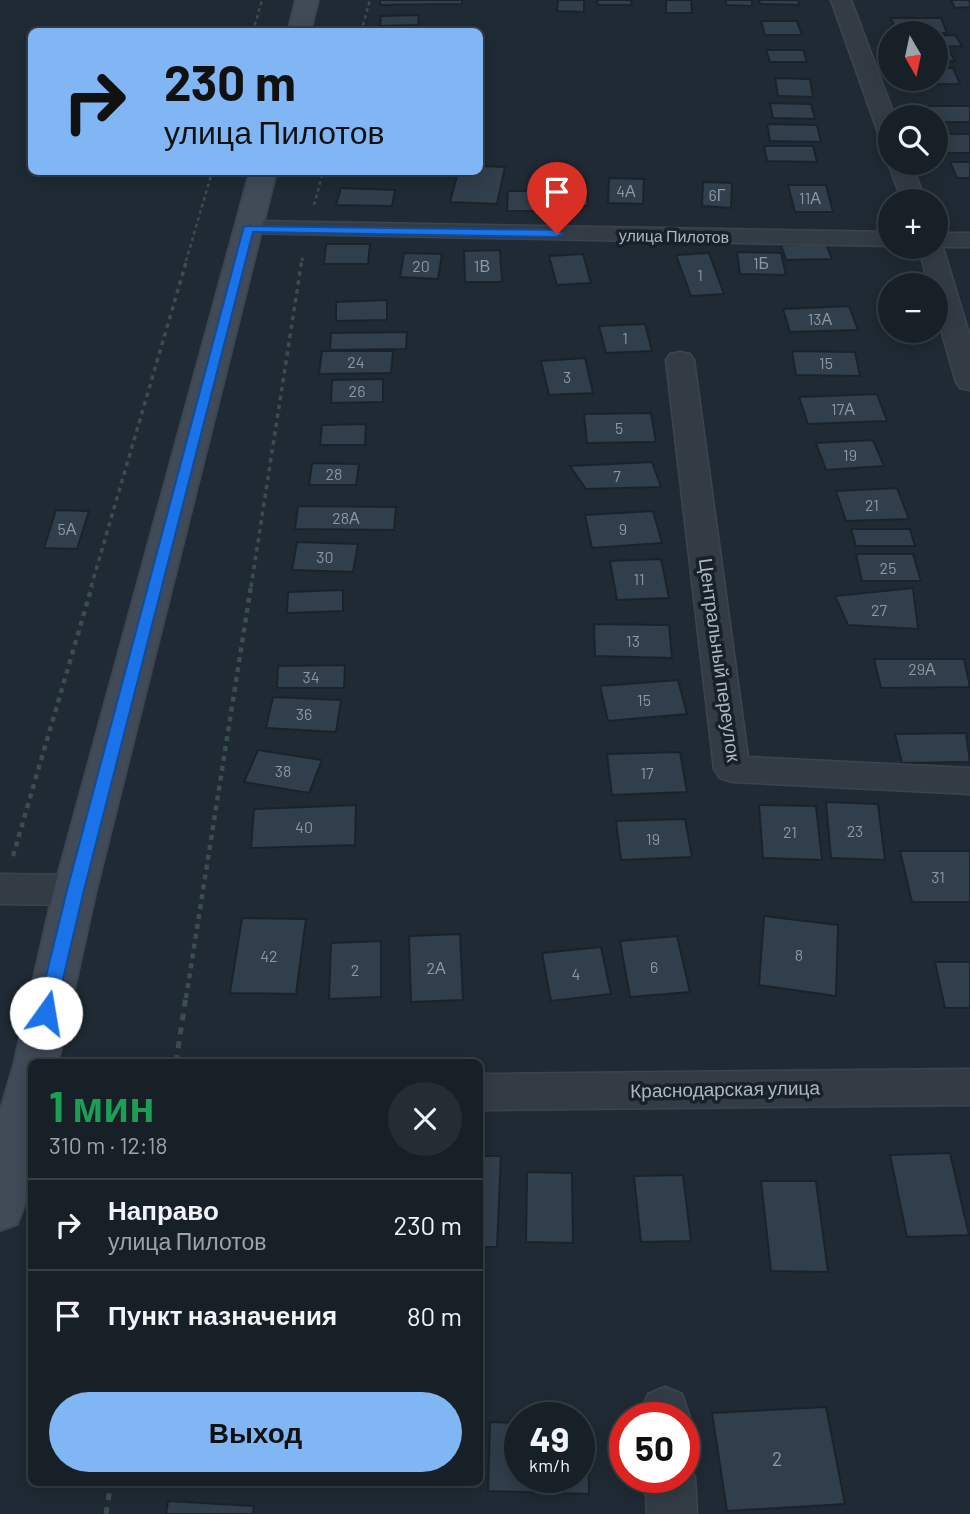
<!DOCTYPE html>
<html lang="ru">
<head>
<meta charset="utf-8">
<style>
	:root { --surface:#172027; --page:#242d33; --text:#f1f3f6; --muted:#9ea3a7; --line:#363e44; --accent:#80b6f4 }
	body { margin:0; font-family:Barlow,sans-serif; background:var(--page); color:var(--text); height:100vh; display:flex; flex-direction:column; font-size:26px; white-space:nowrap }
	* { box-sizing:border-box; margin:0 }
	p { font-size:23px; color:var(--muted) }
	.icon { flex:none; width:38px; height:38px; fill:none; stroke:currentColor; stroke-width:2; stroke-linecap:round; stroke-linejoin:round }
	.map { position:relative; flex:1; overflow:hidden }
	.details { position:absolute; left:28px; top:1059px; width:455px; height:427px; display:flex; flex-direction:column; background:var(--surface); border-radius:10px; box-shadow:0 4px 18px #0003,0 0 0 2px var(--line) }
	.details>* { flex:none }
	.banner { position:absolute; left:28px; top:28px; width:455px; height:147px; border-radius:10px; box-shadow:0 4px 18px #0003,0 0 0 2px var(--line); background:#80b6f4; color:#111; overflow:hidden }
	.needle { width:46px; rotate:171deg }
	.fabs { position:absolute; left:878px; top:21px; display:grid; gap:14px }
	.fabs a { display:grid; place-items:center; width:70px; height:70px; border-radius:50%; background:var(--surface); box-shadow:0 4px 18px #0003,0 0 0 2px var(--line); font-size:35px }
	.speed { position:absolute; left:504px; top:1402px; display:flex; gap:14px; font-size:35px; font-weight:700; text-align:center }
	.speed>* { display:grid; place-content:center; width:91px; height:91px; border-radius:50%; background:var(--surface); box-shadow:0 4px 18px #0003,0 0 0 2px var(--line); line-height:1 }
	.speed small { font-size:18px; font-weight:400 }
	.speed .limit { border:10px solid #d22; background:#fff; color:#111 }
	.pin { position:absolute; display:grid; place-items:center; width:60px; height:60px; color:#fff; margin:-72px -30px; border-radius:50% 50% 50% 0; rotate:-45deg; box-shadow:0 0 7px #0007 }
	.pin .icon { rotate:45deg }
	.me { position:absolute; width:77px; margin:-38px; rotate:13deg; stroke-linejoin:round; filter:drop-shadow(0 0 5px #0008) }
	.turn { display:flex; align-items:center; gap:24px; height:147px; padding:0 21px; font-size:32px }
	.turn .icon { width:91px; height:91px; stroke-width:2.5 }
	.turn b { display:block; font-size:49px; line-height:60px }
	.round { display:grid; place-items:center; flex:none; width:74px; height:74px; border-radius:37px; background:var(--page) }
	.head { display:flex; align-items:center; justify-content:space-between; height:119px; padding:0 21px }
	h1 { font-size:42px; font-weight:700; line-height:52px; color:#1e9e55 }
	.cta { display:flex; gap:14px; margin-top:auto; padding:14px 21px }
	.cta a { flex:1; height:80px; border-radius:42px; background:var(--accent); color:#111; font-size:28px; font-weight:700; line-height:80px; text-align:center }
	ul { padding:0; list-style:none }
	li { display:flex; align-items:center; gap:21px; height:91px; padding:0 21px; border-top:2px solid var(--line) }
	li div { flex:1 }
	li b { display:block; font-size:26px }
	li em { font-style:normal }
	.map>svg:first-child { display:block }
	.building { fill:#313e4b; stroke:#1a232b; stroke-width:2 }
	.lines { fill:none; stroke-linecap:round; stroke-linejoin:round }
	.street-casing { stroke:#3c454f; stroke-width:3 }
	.secondary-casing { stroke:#3c454f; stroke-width:4 }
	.path-far3 { stroke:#3a4e4e; stroke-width:2.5; stroke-dasharray:3.5 3.5; stroke-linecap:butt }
	.path-far2 { stroke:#3a4e4e; stroke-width:3.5; stroke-dasharray:4.5 4.5; stroke-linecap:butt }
	.path-far1 { stroke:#3a4e4e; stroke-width:4.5; stroke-dasharray:5 5; stroke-linecap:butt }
	.path { stroke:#3a4e4e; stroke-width:5; stroke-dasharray:7 7; stroke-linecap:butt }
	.street { fill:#333c45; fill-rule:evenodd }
	.secondary { fill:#414b58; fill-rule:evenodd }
	.route { fill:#1a73e8; stroke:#114b97; stroke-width:2 }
	.labels { text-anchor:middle; stroke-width:7; stroke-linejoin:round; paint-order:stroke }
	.number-label { font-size:16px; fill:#8b97a2 }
	.far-street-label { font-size:16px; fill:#acb7c2; stroke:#182129 }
	.street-label { font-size:19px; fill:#acb7c2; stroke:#182129 }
	.near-number-label { font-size:19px; fill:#8b97a2 }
</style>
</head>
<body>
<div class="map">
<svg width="970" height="1514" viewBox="0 0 970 1514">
	<rect width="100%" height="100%" fill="#1f2a34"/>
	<path class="building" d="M380,0H462V4L380,5Z
		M558,0H584V12L557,11Z
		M597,0H631L632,5H598Z
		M666,0H691L692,13H666Z
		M726,0H752V6L726,5Z
		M759,0H798L799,5L760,4Z
		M951,0H970V7L955,8Z
		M419,15L418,25L380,26L381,16Z
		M891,18H941L947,33H897Z
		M761,21H797L802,35H765Z
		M409,28H445V32H409Z
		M955,35L962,46L936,47V36Z
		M936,49H948L955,61H936Z
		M766,50H803L807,62H770Z
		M936,68H953L960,84H920L918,79H936Z
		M775,78L810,79L813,97L778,96Z
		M770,103L811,104L815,119L773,118Z
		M921,106H970V122H936V117H925Z
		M767,124L817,125L821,142L770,141Z
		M938,134H970V153H945Z
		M764,146H813L817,162L767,161Z
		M950,162H970V178H957Z
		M480,166L505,167L497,204L450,202L458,172H480Z
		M609,178L644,179L643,204L608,203Z
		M549,180H586L588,206H550Z
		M703,182L732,183L731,208L702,206Z
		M788,185H826L833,212H795Z
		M341,188L395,190L392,206L336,205Z
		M508,191H536V211H507Z
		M326,244H370L368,264H324Z
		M826,244L832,259L786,260L781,245Z
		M500,250L502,282H465L464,251Z
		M737,252L781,253L786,275L740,274Z
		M404,253L442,254L438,279L400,277Z
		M709,253L724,294L691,296L676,255Z
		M583,254L591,283L557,285L549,256Z
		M387,300V320L336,321V302Z
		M849,306L858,330L790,332L783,309Z
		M645,324L652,351L606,353L599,326Z
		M407,332L406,349L330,350L331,333Z
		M322,351H393L391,373L319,374Z
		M792,351L855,352L860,376L796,375Z
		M585,358L593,393L549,395L541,361Z
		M383,379V402L331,403L332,380Z
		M877,394L887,421L808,424L799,397Z
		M651,413L656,442L587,443L584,414Z
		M366,424L365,445H320L322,425Z
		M873,440L884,466L826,470L816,443Z
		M652,462L661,487L586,489L570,466Z
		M312,463L359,464L356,485H309Z
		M897,488L909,519L846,521L836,491Z
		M298,506L396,507L394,530L295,529Z
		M56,510L89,511L77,549L44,548Z
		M653,511L662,543L592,548L585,515Z
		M851,529H910L915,546H856Z
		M297,542L358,544L353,572L292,570Z
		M856,554H913L921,581H862Z
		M661,559L669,598L617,600L610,561Z
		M913,588L918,629L848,625L835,596Z
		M343,590V611L287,613L288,592Z
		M594,624L669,625L672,658L595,656Z
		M874,659H964L970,687L881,688Z
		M345,665L344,688H277L278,666Z
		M678,680L687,714L608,721L600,686Z
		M273,697L341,700L336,732L266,728Z
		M966,733L970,762L902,763L895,734Z
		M258,750L322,760L309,793L244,782Z
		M680,752L687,792L612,795L607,754Z
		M826,802L878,804L885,860L831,858Z
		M356,805L355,845L251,848L254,809Z
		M759,805L816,806L822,860L763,858Z
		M685,819L692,857L621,860L616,821Z
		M900,851H970V902H912Z
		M764,916L838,925L836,996L759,985Z
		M242,918L306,919L296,994L230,993Z
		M460,934L463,1000L411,1002L409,936Z
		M677,936L690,992L630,997L620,941Z
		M381,941V997L329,999L331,943Z
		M601,947L611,994L551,1001L542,953Z
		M935,962H970V1008H945Z
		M950,1153L969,1235L907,1237L890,1155Z
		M480,1156H501L497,1247H480Z
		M527,1172L572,1173L573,1243L526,1242Z
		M683,1175L691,1241L641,1242L634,1176Z
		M761,1181H816L828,1272L771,1271Z
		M826,1407L845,1504L727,1511L712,1413Z
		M490,1422L520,1423V1477H579V1425H588L589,1494L488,1491Z
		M168,1501L254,1506L253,1514H166Z"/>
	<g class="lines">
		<g class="street-casing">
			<path id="street" d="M831,0H851L895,117H891V145L880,138Z
				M891,160V163H911L926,201H902L888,163Z
				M248,221L891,232V246L239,233L236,228L239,223Z
				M936,233H970V247H943L970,337V390L960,388L956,382L936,312V285H929L918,247H936Z
				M680,352L690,354L694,360L748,757L970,768V794L732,782L720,778L714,769L666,360L670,354Z
				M0,874L75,875L88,880L94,890L88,900L75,905L0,904Z
				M970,1069V1105L480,1110V1074Z
				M665,1387L682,1394L690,1418L684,1432V1418H642L641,1411L648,1394Z
				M684,1458L695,1477L697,1514H647L645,1477H684Z"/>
		</g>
		<g class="secondary-casing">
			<path id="secondary" d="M296,0H318L310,32H288Z
				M250,172H276L96,890L58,1062H32C32,1116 39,1174 17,1224L0,1230V1112L14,1065L54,890Z"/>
		</g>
		<path class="path-far3" d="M253,32L262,0
			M361,32L370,0
			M314,205L323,172
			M186,261L212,172
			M302,261L303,254"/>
		<path class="path-far2" d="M91,587L187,259
			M251,587L302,259"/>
		<path class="path-far1" d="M13,856L92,586
			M186,998L251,586"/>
		<path class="path" d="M176,1062L186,996
			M106,1514L111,1482"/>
		<use href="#street" class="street"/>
		<use href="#secondary" class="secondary"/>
	</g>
	<path class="route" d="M244,226L557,230L563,234L557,237L253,232L84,890L55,1013L46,1021L37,1013L67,890Z"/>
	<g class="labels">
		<g class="number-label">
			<text x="626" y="197">4А</text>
			<text x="717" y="201">6Г</text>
			<text x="810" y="204">11А</text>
			<text x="761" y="269">1Б</text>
			<text x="421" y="272">20</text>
			<text x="482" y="272">1В</text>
			<text x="700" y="281">1</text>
			<text x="820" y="325">13А</text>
			<text x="625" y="344">1</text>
			<text x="356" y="368">24</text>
			<text x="826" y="369">15</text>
			<text x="567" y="383">3</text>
			<text x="357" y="397">26</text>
			<text x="843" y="415">17А</text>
			<text x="619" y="434">5</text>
			<text x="850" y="461">19</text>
			<text x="334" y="480">28</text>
			<text x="617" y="482">7</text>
			<text x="872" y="511">21</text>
			<text x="346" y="524">28А</text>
			<text x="67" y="535">5А</text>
			<text x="623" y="535">9</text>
			<text x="325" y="563">30</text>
			<text x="888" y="574">25</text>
			<text x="639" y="585">11</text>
			<text x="879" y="616">27</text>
			<text x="633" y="647">13</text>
			<text x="922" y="675">29А</text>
			<text x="311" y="683">34</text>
			<text x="644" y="706">15</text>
			<text x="304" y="720">36</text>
			<text x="283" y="777">38</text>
			<text x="647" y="779">17</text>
			<text x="304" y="833">40</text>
			<text x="855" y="837">23</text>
			<text x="790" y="838">21</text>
			<text x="653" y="845">19</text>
			<text x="938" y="883">31</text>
			<text x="799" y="961">8</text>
			<text x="269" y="962">42</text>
			<text x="654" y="973">6</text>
			<text x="436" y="974">2А</text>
			<text x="355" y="976">2</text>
			<text x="576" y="980">4</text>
		</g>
		<g class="far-street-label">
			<text transform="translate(674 236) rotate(1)" y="6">улица Пилотов</text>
		</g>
		<g class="street-label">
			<text transform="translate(720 660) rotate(82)" y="7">Центральный переулок</text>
			<text transform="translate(725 1089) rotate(-1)" y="7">Краснодарская улица</text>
		</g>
		<g class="near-number-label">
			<text x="777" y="1466">2</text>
		</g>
	</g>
</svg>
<div class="fabs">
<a><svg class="needle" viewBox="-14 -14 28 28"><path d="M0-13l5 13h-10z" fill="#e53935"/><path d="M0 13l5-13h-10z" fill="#9ea3a7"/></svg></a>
<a><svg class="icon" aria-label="search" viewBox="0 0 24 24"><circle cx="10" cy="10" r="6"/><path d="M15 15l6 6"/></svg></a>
<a>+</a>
<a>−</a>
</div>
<div class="speed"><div>49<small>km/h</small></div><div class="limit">50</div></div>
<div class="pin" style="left:557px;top:234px;background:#d93025"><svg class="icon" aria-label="arrive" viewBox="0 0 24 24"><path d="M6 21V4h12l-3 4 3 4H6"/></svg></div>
<svg class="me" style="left:46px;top:1013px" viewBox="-20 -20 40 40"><circle r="19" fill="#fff"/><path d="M0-13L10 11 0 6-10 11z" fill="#1a73e8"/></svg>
<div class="banner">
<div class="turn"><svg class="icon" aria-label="right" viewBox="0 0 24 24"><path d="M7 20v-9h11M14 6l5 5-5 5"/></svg><div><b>230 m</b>улица Пилотов</div></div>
</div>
<section class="details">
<div class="head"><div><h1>1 мин</h1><p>310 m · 12:18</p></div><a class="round"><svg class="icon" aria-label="close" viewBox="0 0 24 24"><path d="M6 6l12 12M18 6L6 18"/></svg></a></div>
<ul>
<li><svg class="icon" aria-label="right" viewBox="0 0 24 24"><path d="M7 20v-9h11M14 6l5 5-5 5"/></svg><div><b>Направо</b><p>улица Пилотов</p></div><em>230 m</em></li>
<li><svg class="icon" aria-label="arrive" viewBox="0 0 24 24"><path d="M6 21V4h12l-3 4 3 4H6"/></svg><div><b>Пункт назначения</b></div><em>80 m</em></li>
</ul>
<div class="cta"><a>Выход</a></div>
</section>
</div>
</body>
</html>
